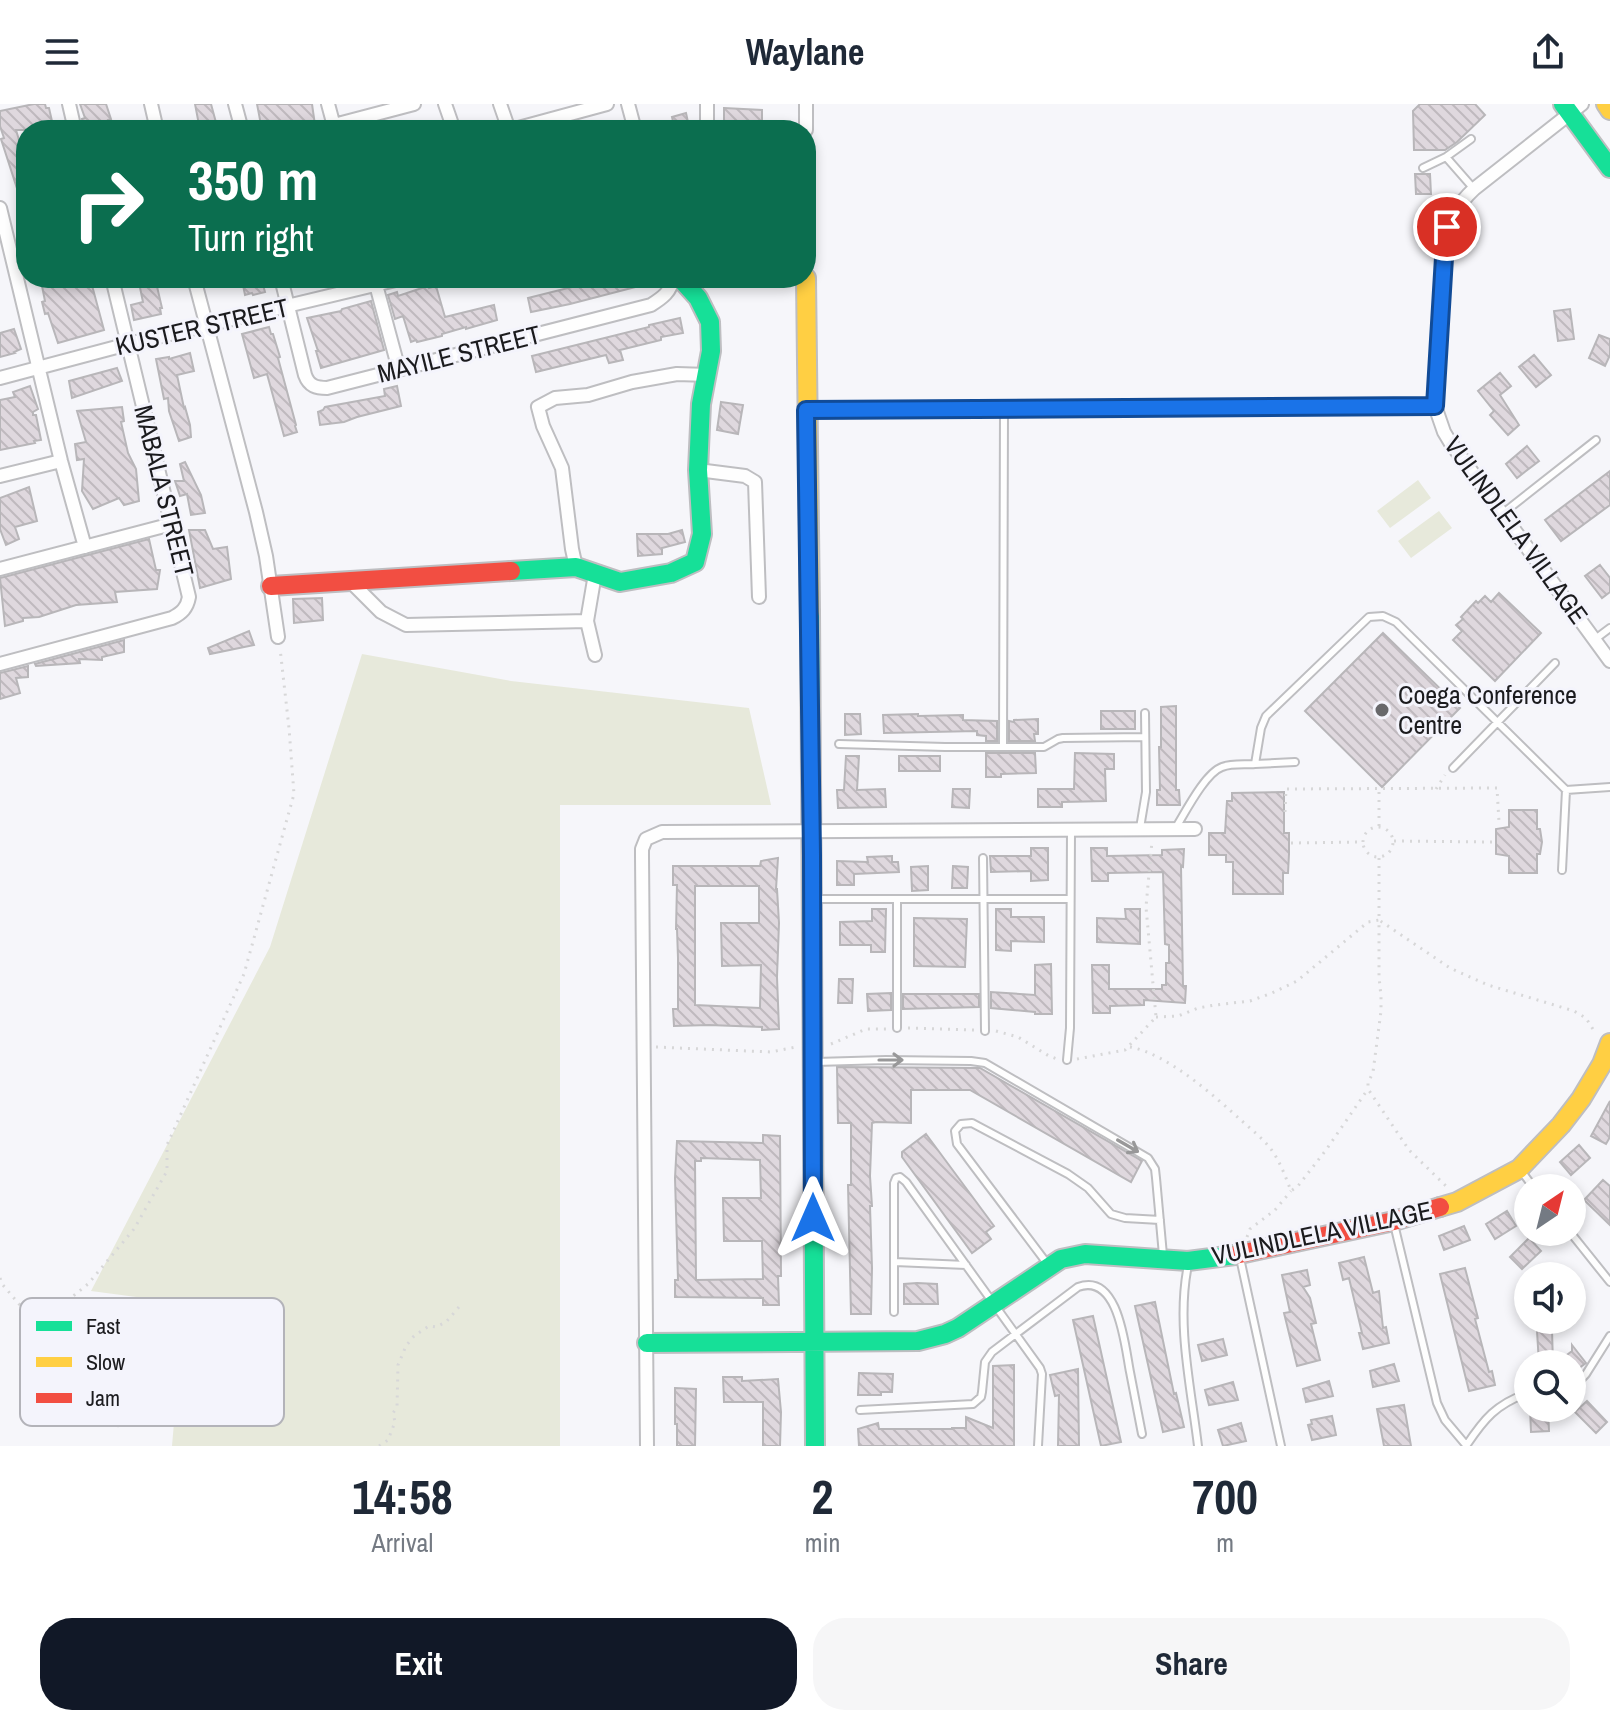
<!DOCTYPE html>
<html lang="en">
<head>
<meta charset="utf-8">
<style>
	:root { --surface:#fff; --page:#f6f6f7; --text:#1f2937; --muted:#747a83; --accent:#111827 }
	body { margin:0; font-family:"Archivo Narrow",sans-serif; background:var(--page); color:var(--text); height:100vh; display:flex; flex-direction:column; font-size:30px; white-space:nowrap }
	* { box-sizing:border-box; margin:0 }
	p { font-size:26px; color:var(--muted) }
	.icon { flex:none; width:44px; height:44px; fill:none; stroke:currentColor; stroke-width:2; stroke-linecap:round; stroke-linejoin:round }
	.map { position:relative; height:1342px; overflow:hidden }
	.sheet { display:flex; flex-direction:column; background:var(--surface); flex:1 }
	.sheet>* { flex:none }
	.banner { position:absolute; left:16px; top:16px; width:800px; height:168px; border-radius:32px; box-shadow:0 4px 12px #0003; background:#0b6e4f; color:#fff; overflow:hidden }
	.needle { width:52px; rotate:35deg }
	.controls { position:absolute; left:1514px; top:1070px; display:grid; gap:16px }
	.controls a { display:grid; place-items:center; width:72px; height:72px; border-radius:50%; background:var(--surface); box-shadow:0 4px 12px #0003; font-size:40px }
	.pin { position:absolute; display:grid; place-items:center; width:68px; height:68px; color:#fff; margin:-34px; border:4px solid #fff; border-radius:50%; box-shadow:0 2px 8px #0007 }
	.me { position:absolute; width:88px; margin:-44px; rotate:0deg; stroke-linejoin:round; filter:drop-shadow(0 0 6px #0008) }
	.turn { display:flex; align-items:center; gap:28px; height:168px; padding:0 40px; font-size:36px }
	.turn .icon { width:104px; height:104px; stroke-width:2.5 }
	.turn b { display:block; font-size:56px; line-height:68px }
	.eta { display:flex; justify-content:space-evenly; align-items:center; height:136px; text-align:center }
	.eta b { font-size:48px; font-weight:700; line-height:56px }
	.button { display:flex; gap:16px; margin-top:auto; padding:16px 40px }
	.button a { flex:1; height:92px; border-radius:32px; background:var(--accent); color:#fff; font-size:32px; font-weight:700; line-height:92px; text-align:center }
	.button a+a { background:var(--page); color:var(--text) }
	header { display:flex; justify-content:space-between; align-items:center; height:104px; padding:0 40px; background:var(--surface); font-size:36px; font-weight:700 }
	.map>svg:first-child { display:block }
	.grass { fill:#e7e9db }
	.building { fill:url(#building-back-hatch); stroke:#b8b6b9; stroke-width:2; fill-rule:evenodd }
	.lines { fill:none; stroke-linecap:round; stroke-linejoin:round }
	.lane-casing { stroke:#bebec1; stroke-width:10 }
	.street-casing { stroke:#bebec1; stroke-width:16 }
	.fast-casing { stroke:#bebec1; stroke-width:22 }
	.slow-casing { stroke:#bebec1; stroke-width:22 }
	.jam-casing { stroke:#bebec1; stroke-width:22 }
	.path { stroke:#d7d7d8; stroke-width:3; stroke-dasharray:2 6; stroke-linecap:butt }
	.lane { stroke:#fefefe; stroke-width:6 }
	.street { stroke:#fefefe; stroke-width:12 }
	.fast { stroke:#16e098; stroke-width:18 }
	.slow { stroke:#ffcf43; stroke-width:18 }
	.jam { stroke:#f24e42; stroke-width:18 }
	.oneway { stroke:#989899 }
	.route-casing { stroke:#114b97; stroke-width:20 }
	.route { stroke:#1a73e8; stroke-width:14 }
	.poi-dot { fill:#68686b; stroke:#f4f4fc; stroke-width:3 }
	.labels { text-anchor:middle; stroke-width:6; stroke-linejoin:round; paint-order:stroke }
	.street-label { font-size:26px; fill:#1b1b1e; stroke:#f4f4fc }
	.poi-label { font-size:26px; fill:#1b1b1e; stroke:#f4f4fc; text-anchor:start }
	.key { fill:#f4f4fc; stroke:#b3b3b9; stroke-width:2 }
	.key-label { font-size:22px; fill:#1b1b1e }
</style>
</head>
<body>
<header><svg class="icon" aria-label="menu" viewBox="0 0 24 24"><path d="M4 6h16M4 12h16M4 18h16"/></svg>Waylane<svg class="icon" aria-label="share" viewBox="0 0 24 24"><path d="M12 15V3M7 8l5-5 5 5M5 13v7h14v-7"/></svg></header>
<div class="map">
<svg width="1610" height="1342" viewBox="0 0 1610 1342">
	<defs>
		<pattern id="building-back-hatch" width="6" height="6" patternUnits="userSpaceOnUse" patternTransform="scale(2)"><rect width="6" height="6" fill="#dfd8de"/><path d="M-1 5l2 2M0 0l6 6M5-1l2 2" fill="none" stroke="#bfb9be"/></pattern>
	</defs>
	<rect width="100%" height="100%" fill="#f6f6fa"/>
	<path class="grass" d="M1418,376L1431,394L1390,424L1377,407Z
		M1439,407L1452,424L1411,454L1398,437Z
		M362,550L511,577L749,604L771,701H560V1342H172L175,1307L159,1196L91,1187L270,843Z"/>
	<path class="building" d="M34,0H45L46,4H49L54,26H16L26,59V105L24,106L1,35L4,34L0,22V7Z
		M80,0H106L111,15L108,16L110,22L107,23L108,26H85L82,15L85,14Z
		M195,0H211L218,26H200Z
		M257,0H312L315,21L300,26H262Z
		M1420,0H1475L1485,11L1457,38L1445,46H1414L1413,7Z
		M724,4L762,6V17H743L742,26H727V17H724Z
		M686,9L689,23L675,26L672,13Z
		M1415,70H1430L1431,90H1416Z
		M53,174H90L104,226L58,239L48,209L45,210L42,198L45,197L41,177Z
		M138,174H155L162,204H160L161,210L134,216L131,201L143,198Z
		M248,174H261L265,188L253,191L252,189L245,191L242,176Z
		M608,174H651V179L570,200L531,208L528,194Z
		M428,182L429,184L436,182L445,213L494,201L497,216L466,225V223L442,230V232L417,238L416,236L411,238L403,212L395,215L388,191L397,188L398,192Z
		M371,197L384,246L321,264L316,247H318L307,214L341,207L342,205Z
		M1570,205L1574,235L1558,237L1554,207Z
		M680,214L683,229L661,233V236L620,246L623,256L609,259L606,251L536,268L532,252L649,223V221Z
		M269,223L271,230H273L280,253L278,254L296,321L295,322L297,328L284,332L267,270L254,274L242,230Z
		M14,225L21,245L14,248L15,249L0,253V229Z
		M1599,231L1610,235V251L1605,262L1589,254Z
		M190,249L194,267L177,271L184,304L185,303L190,321L191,333L179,337L169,307L168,294L164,295L156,255L169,253V255Z
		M1534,251L1551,271L1536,283L1519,263Z
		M117,264L122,277L72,294L69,277Z
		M1500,269L1511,282L1500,291L1519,321L1508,331L1490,311L1494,307L1478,287Z
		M30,282L38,305L33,308V311H36L41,336L34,337L35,339L0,346V296L15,293L13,288Z
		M397,282L401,302L357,313L344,318L320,321L318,308L323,306L325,303L385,292L384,285Z
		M721,298L743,301L738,330L717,326Z
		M122,303L124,317L121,318L128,349L136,365L139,397L124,401L119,394L93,405L82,387L84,355L77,356L75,340L86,338L77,307Z
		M1527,342L1539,357L1517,374L1506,360Z
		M185,358L201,391L205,409L191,411L187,390L180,392L175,377H184L180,360Z
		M1610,367V401L1561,437L1545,416Z
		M29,383L37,417L15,423L19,435L6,441L0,425V394Z
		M189,426H205L213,445L227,443L231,475L200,484Z
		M682,426L685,438L662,444V450L638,452L637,430H668Z
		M149,435L156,466H160L157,485L115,488L117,498L76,501L39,513L23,514V517L5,522L0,474Z
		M1600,461L1610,474V488L1602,494L1585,472Z
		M1499,489L1541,529L1495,577L1453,536L1462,527L1456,521L1463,515L1461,513L1476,497L1478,499L1485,492L1491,498Z
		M322,494L323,516L294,519L293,495Z
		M249,527L254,541L210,550L208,544Z
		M1383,529L1460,604L1382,683L1305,607Z
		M124,536V548L102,553V556L79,555L80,559L36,562L35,560Z
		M28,562V573L16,574L20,589L0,595V569Z
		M1176,602V686H1179L1180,701H1157V686H1160L1159,643H1161V603Z
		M1101,607H1135V625H1101Z
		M845,610H860L861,630L845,631Z
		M918,610V612L963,611V616L997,617V637H986V632L977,631V627L884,629L883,611Z
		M1038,615V630H1034L1035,637H1009V617L1014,618V616Z
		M986,649H1035L1036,669L1001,670V673H986Z
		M1075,649L1114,650V665H1105L1106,697L1062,698V703H1038V685H1074Z
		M846,652H859L857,686L885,685L886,703L838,704L837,686H844Z
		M899,652H940V667H899Z
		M953,685H970L969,704L952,703Z
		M1284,688V729H1289V750L1288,769H1283V790H1233V758H1226V751H1209V729H1225L1227,697H1232V689Z
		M1509,706H1537V725H1540L1542,738L1540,750H1537V769H1509V752L1496,750V725L1509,723Z
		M1031,744H1048V776L1031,777V767L991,768L990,752H1031Z
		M1091,744H1107V752L1162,751V746L1184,745L1183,763L1181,762L1183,882H1186L1185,899L1144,896V901L1110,902V909H1093L1092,861H1109V885H1162V881H1166V859H1169V841L1165,840L1163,768L1108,769V777H1092Z
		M892,752V758H898L899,768L854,770V781H837V757L868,758L867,753Z
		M778,754L776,785H777L779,819L777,873L779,925L762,926V923L709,921L674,922L673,905H678V854L677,825H676L677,781H673V762H760L761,757ZM695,782H759V819H721L722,862L761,861L760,904L695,901Z
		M928,762V786L912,787L911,763Z
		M953,762L968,763L967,784H952Z
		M872,805H886L885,848H871V841H840V818L872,817Z
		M996,805H1011V813H1044V838L1011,837V847L996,846Z
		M1125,805H1140V840L1097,838V814L1126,815Z
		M914,814L967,815L965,863L914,862Z
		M1051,860L1052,910H1035V908L991,904V888L1035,891V861Z
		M839,875H853L852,899H838Z
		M891,889V906L868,907L867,890Z
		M903,890H979V903L903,905Z
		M837,963L980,964L1142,1057L1131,1078L970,986H911V1019L876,1018L872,1019L870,1072L872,1102H870L872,1164L871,1210H851L848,1081H851V1019H838Z
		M1610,997V1033L1606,1040L1591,1032Z
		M926,1030L994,1122L986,1128L991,1135L972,1149L902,1053V1048Z
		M763,1031L780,1032L781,1172H778L779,1201H763V1194L675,1193V1176H678L675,1074L677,1037L763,1039ZM701,1054L760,1056L761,1094H723L724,1137H762L763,1175L696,1176L695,1057H701Z
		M1579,1041L1590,1054L1571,1071L1560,1058Z
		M1603,1076L1610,1082V1121L1584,1096Z
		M1507,1107L1516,1122L1495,1135L1486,1120Z
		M1464,1122L1470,1136L1444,1146L1439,1132Z
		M1529,1134L1541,1147L1522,1165L1510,1153Z
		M1364,1153L1373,1189L1379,1187L1383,1224L1386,1223L1389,1239L1363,1245L1359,1229H1362L1349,1174L1343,1176L1339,1159Z
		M1465,1164L1478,1214L1475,1215L1489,1268L1492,1267L1495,1281L1469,1287L1440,1170Z
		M1307,1166L1310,1181L1303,1183L1310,1194L1316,1219L1311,1220L1320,1256L1297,1262L1284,1209L1290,1208L1282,1171Z
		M917,1179L937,1180L938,1200H904V1180Z
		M1155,1198L1174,1290L1176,1289L1184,1323L1163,1328L1135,1202Z
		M1093,1212L1121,1338L1101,1342L1073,1216Z
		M1552,1226L1553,1260H1539L1537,1227Z
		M1223,1235L1227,1251L1202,1257L1198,1241Z
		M1572,1241L1586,1259L1572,1269V1260H1555L1572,1247Z
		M1394,1260L1399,1277L1373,1283L1370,1267Z
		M1014,1261V1342H859L858,1325L878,1319L879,1325H952V1324H966V1313L993,1324V1262Z
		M1078,1265L1079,1342H1058L1059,1291L1055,1292L1050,1271Z
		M859,1269L893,1270L892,1288H881V1291H858Z
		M723,1273H742V1277L778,1275L781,1308L780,1342H763V1298H724Z
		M1329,1277L1333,1292L1306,1298L1303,1285Z
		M1233,1278L1238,1296L1209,1301L1205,1286Z
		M675,1284L696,1285L695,1342H677V1320H675Z
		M1587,1297L1607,1318L1596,1329L1575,1308Z
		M1404,1301L1411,1342H1384L1377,1305Z
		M1530,1304H1548L1549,1327L1531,1328Z
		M1332,1312L1336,1331L1312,1336L1308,1321L1312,1320L1311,1316Z
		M1241,1319L1246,1337L1223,1342L1218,1326Z"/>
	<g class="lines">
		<g class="lane-casing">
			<path id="lane" d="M1446,53L1474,85
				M1423,64L1446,53L1471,35
				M1502,410L1596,336
				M1594,536L1610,524
				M839,640L945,643H1044L1058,635L1063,634L1144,633
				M1003,643L1004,305
				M1255,660L1295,658
				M1453,664L1555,559
				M1140,724L1146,688L1145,609
				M1175,725C1185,709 1205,669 1222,663C1232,659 1245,661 1255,660L1261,624L1266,612L1369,513L1383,512L1396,518L1566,686L1610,683
				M983,754L985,927
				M1562,766L1566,686
				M814,795H1070
				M897,924V795
				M1067,956L1070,924L1071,727
				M816,958L886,956L971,957L985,959L1148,1054L1155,1065L1156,1074L1163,1151
				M1522,1068L1534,1084
				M1394,1120L1437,1299L1445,1316L1466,1341
				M1570,1128L1610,1178
				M1240,1154L1281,1342
				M895,1158L966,1161
				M1188,1161C1176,1220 1191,1283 1198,1342
				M1049,1162L957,1040L955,1027L961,1020L972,1019L1068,1070L1088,1084L1111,1110L1125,1114L1160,1116
				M894,1208V1079L896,1074L900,1073L906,1078L1040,1264L1042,1270L1038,1342
				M1572,1285L1586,1270L1610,1232
				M860,1306L973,1300L981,1293L982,1288L985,1258L992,1248L1078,1183C1119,1168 1125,1243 1130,1268C1134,1289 1138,1310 1142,1330
				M1466,1342C1484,1315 1496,1300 1528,1289"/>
		</g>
		<g class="street-casing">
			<path id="street" d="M69,0L75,26
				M151,0L157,26
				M235,0L242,26
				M328,0L335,26
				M445,0L454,26
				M500,0L509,26
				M628,0L635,26
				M707,0V26
				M806,0V26
				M1582,0L1474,85C1458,100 1449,115 1445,137L1435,302L1444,328L1450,338L1610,557
				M334,21L414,0
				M511,26L607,0
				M0,104L61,357L85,443
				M194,174L256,408L266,452L278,533
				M281,174L305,271C309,282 316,284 327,284L651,201C662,194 671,188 673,174
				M375,177L399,266
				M0,274L128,240L404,174
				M806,306L1435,302
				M698,366L745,372L755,378L759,493
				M0,372L61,357
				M576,463L572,445L562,364L543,322L538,303L555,294L588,291L632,278L677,270L708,271
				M0,465L172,420
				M595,470L587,517L595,551
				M349,476L381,508L406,521L587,517
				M0,560L172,514C182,509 187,504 189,493L112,174
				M647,1342L642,752V745L646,735L662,728L1195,725"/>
		</g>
		<g class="fast-casing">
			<path id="fast" d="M1563,0L1610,64
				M511,467L576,463L620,478L671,469L695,458L702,430L698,366L701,300L711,247L710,218L698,194L680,174
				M810,508L815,1342
				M647,1239L918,1237L945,1230L958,1224L1061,1155L1085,1150L1188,1157L1235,1151"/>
		</g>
		<g class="slow-casing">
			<path id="slow" d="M1606,0L1610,6
				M806,174L810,508
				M1440,1103L1457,1098L1519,1065L1561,1021L1581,995L1602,960L1610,939"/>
		</g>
		<g class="jam-casing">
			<path id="jam" d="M271,482L511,467
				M1235,1151L1394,1117L1440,1103"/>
		</g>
		<path class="path" d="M1436,685L1445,671
			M1285,708L1286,685L1497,684L1499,718
			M1379,722V685
			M1363 738a15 15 0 1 1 30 0a15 15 0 1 1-30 0Z
			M1394,737L1492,738
			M1291,739L1363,738
			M1379,754V816L1450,864L1488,881L1574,907L1586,914L1596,930
			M1156,913L1178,912L1198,904L1215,901L1250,897L1272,889L1297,877L1368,818L1379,816V873L1381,892V907L1373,968L1368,979V985L1409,1046L1447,1083
			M908,924L976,926
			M996,927L1018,933L1049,952L1057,955
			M831,940L866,925H888
			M656,943L771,948L796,943
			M1130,943C1168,950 1213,991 1242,1017C1253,1027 1265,1036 1273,1048C1281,1060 1286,1074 1291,1087L1298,1082L1326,1046L1368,985
			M1077,955L1125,946L1156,913L1146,803L1152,737
			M1247,1133L1250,1125L1275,1106L1291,1087
			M0,1174L2,1180L19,1200L33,1209H52L88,1180L134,1125L167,1067V1041L244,870L294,690L289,624L280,544
			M72,1198L75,1240L94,1267L119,1323
			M379,1342L388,1336L395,1318L393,1309L397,1303L398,1261L406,1242L414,1232L429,1222L436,1223L446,1218L459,1203"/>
		<use href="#lane" class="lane"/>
		<use href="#street" class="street"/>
		<use href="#fast" class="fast"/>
		<use href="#slow" class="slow"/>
		<use href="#jam" class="jam"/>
	</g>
	<defs><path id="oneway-shaft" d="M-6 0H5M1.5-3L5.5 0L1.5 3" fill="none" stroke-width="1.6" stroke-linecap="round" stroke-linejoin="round" transform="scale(2)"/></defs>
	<g class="oneway">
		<use href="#oneway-shaft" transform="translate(891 956)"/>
		<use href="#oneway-shaft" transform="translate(1128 1042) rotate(30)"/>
	</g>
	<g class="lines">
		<g class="route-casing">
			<path id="route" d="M813,1114L812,751L806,306L1435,302L1445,137L1447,123"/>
		</g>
		<use href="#route" class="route"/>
	</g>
	<circle class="poi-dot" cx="1382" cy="606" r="8"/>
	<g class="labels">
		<g class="street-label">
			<text transform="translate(202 223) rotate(-13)" y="9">KUSTER STREET</text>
			<text transform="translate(459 250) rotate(-14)" y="9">MAYILE STREET</text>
			<text transform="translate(164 387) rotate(76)" y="9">MABALA STREET</text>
			<text transform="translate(1516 426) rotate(54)" y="9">VULINDLELA VILLAGE</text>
			<text transform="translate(1322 1129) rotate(-12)" y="9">VULINDLELA VILLAGE</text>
		</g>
		<g class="poi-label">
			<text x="1398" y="600">Coega Conference<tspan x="1398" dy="30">Centre</tspan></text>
		</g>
	</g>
	<rect x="20" y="1194" width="264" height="128" rx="12" class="key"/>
	<rect x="36" y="1217" width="36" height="10" fill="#16e098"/>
	<rect x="36" y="1253" width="36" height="10" fill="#ffcf43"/>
	<rect x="36" y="1289" width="36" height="10" fill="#f24e42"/>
	<g class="key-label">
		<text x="86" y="1230">Fast</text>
		<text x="86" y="1266">Slow</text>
		<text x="86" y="1302">Jam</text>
	</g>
</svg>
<div class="controls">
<a><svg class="needle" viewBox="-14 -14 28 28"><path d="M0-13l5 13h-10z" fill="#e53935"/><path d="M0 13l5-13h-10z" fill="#747a83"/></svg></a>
<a><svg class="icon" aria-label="sound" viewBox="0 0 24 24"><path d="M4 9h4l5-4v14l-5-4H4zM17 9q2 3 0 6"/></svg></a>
<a><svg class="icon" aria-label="search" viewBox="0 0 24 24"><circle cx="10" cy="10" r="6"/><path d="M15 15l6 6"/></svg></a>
</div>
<div class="pin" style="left:1447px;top:123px;background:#d93025"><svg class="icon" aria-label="arrive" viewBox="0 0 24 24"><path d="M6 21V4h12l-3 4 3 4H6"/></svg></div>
<svg class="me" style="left:813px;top:1114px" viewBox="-20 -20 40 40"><path d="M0-17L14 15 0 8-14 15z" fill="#1a73e8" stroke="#fff" stroke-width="4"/></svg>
<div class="banner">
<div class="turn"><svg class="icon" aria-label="right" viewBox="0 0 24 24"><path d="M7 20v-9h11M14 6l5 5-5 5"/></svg><div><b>350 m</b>Turn right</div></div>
</div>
</div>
<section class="sheet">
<div class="eta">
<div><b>14:58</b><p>Arrival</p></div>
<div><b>2</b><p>min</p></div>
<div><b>700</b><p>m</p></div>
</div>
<div class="button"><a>Exit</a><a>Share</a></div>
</section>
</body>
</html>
